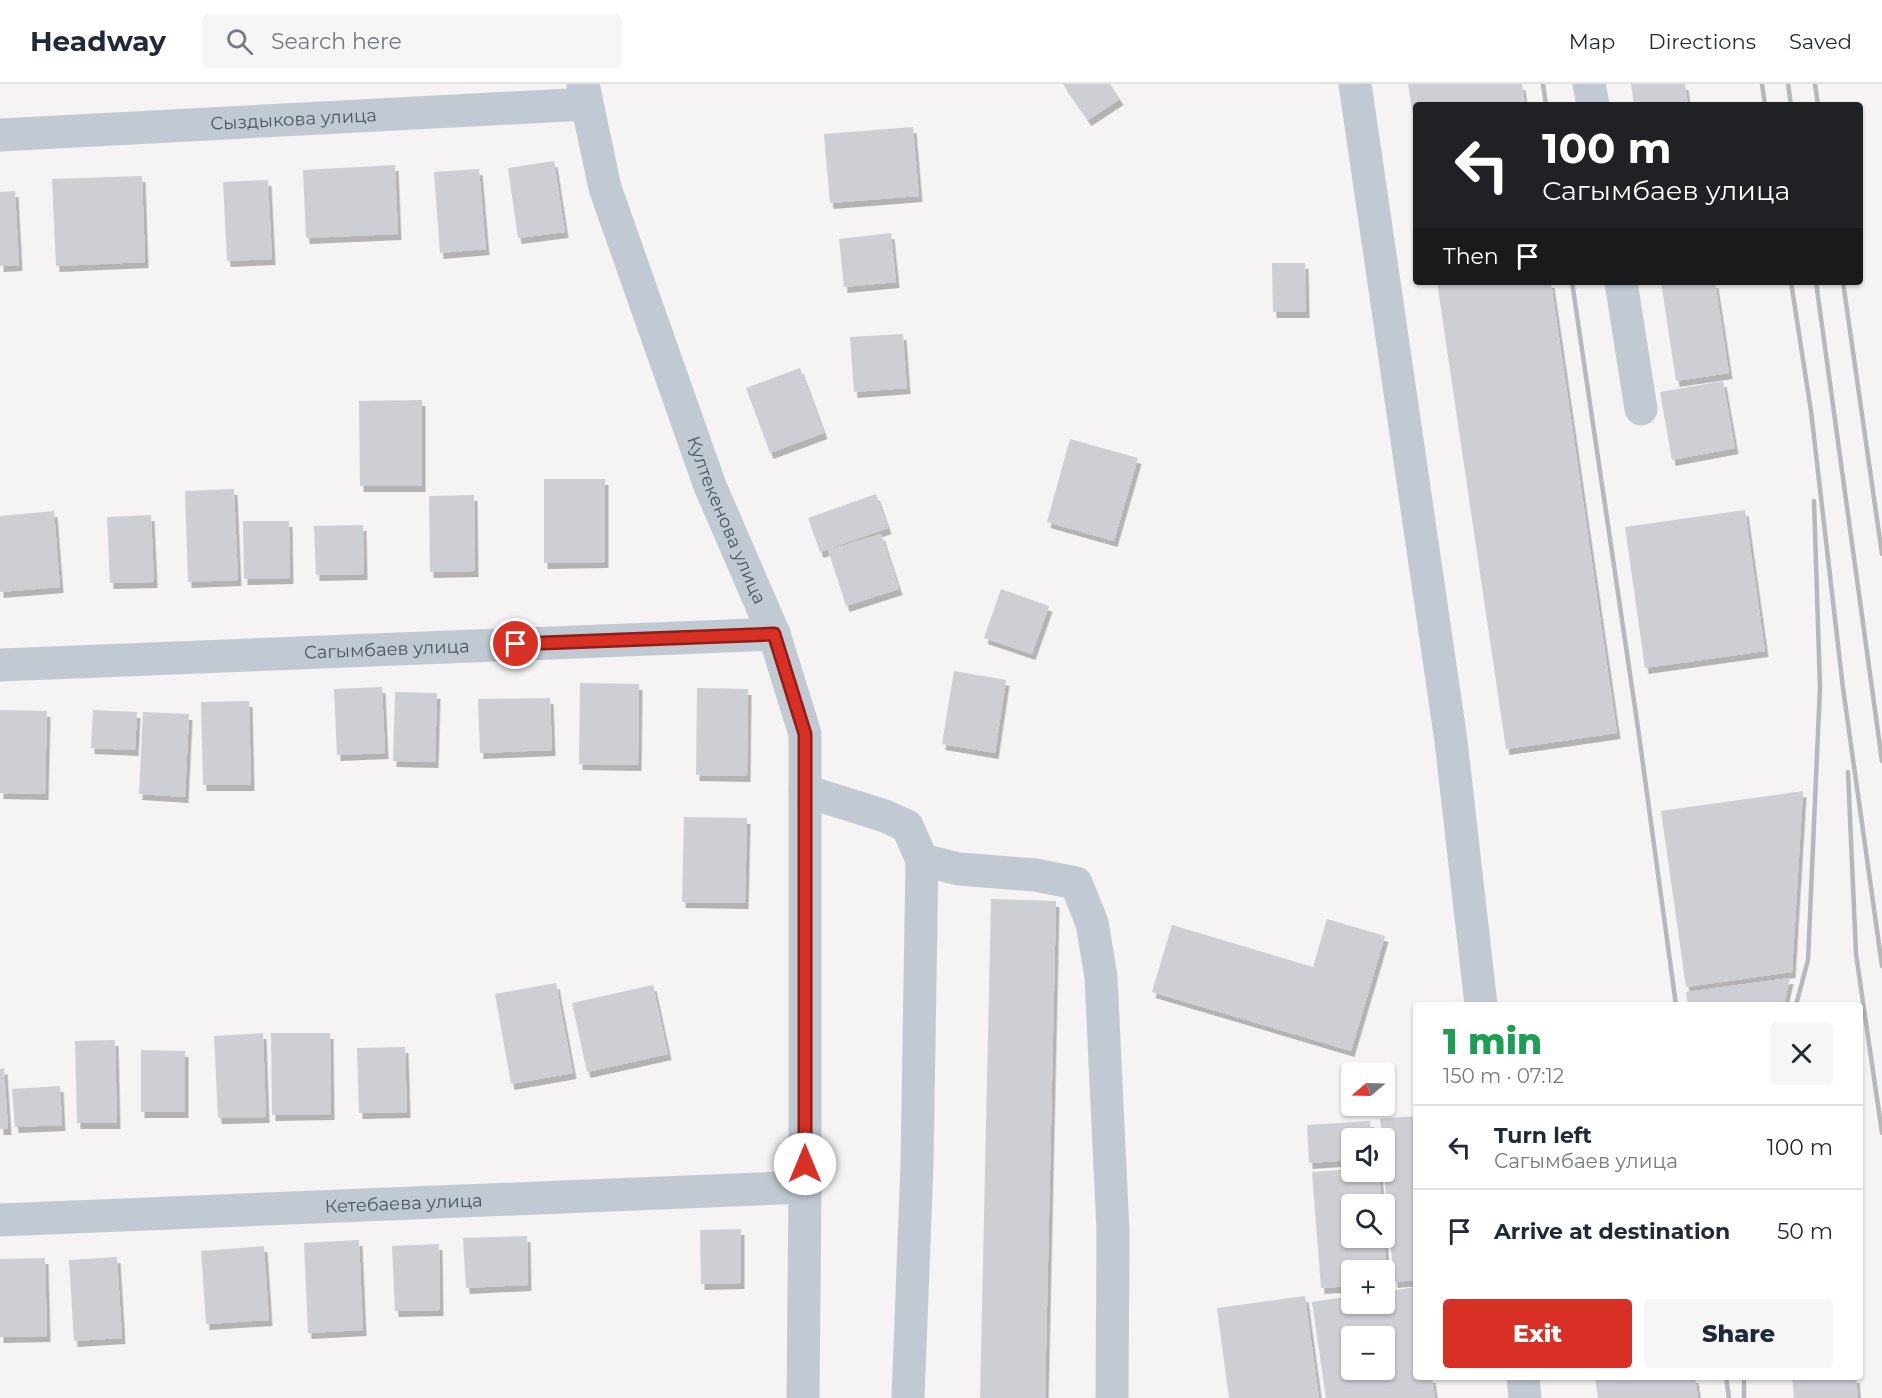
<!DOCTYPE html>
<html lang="en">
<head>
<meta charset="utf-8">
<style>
	:root { --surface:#fff; --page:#f6f6f7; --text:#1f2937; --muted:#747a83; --line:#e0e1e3; --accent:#d93025 }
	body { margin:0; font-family:Montserrat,sans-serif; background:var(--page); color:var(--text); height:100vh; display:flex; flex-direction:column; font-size:22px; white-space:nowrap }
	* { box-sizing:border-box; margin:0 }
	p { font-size:20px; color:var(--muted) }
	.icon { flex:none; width:33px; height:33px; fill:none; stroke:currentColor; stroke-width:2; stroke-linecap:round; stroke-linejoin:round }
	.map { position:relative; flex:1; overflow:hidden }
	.drawer { position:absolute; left:1413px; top:918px; width:450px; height:378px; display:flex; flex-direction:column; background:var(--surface); border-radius:6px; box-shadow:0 2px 4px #0004 }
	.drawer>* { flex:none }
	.guide { position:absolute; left:1413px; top:18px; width:450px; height:183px; border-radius:6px; box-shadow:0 2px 4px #0004; background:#202124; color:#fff; overflow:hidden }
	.needle { width:39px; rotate:251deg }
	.controls { position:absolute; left:1341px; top:978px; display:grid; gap:12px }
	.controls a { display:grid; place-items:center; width:54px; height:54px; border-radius:6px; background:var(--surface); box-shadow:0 2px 4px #0004; font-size:30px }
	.pin { position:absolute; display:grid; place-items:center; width:51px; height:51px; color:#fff; margin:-26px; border:3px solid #fff; border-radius:50%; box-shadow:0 2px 6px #0007 }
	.me { position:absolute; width:66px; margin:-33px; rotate:0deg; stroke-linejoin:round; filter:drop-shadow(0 0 4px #0008) }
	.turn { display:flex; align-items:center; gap:21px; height:126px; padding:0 30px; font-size:27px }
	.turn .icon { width:78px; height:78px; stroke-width:2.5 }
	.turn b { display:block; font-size:42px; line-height:51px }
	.then { display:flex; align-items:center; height:57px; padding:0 30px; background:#0003; gap:12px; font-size:22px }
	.round { display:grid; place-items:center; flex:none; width:63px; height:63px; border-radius:6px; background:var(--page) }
	.overview { display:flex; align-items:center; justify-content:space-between; height:102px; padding:0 30px }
	h1 { font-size:36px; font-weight:800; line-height:45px; color:#1e9e55 }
	.button { display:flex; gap:12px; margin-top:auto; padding:12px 30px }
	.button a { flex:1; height:69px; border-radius:6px; background:var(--accent); color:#fff; font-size:24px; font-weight:800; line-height:69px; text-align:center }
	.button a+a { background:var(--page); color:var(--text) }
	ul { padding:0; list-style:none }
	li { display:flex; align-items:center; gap:18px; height:84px; padding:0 30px; border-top:2px solid var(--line) }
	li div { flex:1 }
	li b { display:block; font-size:22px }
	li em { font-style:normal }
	header { display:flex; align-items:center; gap:36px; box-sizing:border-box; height:84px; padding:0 30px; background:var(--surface); border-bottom:2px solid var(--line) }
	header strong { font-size:28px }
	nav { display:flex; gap:33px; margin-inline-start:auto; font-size:21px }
	.search { width:420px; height:54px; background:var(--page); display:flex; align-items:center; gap:15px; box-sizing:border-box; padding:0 21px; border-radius:6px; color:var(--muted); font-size:22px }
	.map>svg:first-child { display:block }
	.building { fill:#cdcfd5; fill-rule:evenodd; filter:url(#shadow) }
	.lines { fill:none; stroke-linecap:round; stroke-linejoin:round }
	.minor { stroke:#c1cad2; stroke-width:33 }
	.rail { stroke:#b5b8bd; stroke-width:4.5 }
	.route-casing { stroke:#8d1f18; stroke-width:15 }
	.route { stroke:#d93025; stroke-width:10 }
	.labels { text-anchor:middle; stroke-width:4.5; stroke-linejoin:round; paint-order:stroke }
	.street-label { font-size:18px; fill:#4a5661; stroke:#fff }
</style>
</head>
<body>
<header>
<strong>Headway</strong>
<div class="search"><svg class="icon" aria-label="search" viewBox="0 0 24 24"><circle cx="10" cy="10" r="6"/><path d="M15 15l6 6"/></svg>Search here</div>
<nav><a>Map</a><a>Directions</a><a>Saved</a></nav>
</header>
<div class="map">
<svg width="1882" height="1314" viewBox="0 0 1882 1314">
	<defs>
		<filter id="shadow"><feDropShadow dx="3.5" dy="6" stdDeviation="0" flood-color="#0004"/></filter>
	</defs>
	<rect width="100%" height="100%" fill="#f5f3f3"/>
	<path class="building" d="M1063,0H1110L1120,15L1088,36Z
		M1408,0H1522L1525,21H1416L1415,44Z
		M1631,0H1685L1688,21H1634Z
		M913,43L919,112L830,119L824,50Z
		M554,77L565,148L518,154L508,84Z
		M395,81L398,150L306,154L303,86Z
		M479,85L486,165L440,169L434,88Z
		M142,92L145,178L56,182L52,95Z
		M268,96L272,175L227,177L223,98Z
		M15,107L19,181L0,182V108Z
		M891,149L896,198L844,203L839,155Z
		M1272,179H1305L1306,228H1273Z
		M1437,198H1551L1617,649L1506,665Z
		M1661,198H1715L1729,289L1676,297Z
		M903,250L907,304L854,308L850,253Z
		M800,284L824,349L770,369L746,304Z
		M1723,297L1735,364L1672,376L1660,308Z
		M422,316V402H360L359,317Z
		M1070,355L1138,374L1114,457L1047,438Z
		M544,395H605V478L544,479Z
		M234,405L238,496L188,498L185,407Z
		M876,410L888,444L820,468L808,434Z
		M474,411L475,487L430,488L429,412Z
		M1745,426L1765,567L1645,584L1625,443Z
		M54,427L60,503L0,508V432Z
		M151,431L154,498L110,499L107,433Z
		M243,437H289L290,494L244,495Z
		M363,441L364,490L316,491L314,442Z
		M881,450L899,505L846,522L828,466Z
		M1001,505L1049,522L1032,570L984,554Z
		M954,587L1006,596L995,669L942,660Z
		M580,599L639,600L638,681L579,680Z
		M382,603L385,669L337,671L334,605Z
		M697,604L748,605L747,692L696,691Z
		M395,608L437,609L435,678L393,677Z
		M550,614L552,666L480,669L478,615Z
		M249,617L251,701H203L201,618Z
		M0,626L47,627L45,710L0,709Z
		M93,626L137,628L135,666L91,664Z
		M143,628L189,630L185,713L139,710Z
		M1803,707L1792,888L1686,903L1661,727Z
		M684,733L747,734L745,819L682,818Z
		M991,815L1056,817L1045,1314H980Z
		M1327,835L1385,852L1351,967L1152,908L1172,841L1313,883Z
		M1790,894L1784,921H1688L1686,908Z
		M556,899L573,989L511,1000L495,910Z
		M653,901L668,970L587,988L572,919Z
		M263,949L266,1033L218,1034L214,952Z
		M271,949H330L331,1030L272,1031Z
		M115,956L117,1039H77L75,957Z
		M405,963L407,1028L359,1029L357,964Z
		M141,966L185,967V1028H141Z
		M4,984L8,1045H0V985Z
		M60,1002L62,1041L15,1043L12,1005Z
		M1416,1032V1196L1394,1198L1384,1087V1054H1382L1380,1035Z
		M1370,1037L1371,1054H1352V1076L1309,1079L1307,1041Z
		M1352,1085V1088H1379L1382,1120H1352V1154H1384L1388,1199H1384V1186H1352V1202L1321,1204L1312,1088Z
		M741,1145V1199L701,1200L700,1146Z
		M527,1152L528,1201L466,1204L463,1154Z
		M359,1156L363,1246L308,1249L304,1159Z
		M439,1160L440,1226L395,1227L392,1162Z
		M264,1162L269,1236L206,1240L201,1167Z
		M117,1173L122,1254L74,1257L69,1176Z
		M45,1174L47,1252L0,1253V1175Z
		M1416,1203V1293H1432L1435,1314H1326L1312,1218L1352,1212V1220H1384V1208ZM1352,1252H1384V1286H1352Z
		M1305,1212L1319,1314H1229L1217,1224Z
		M1595,1293H1695L1698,1314H1598Z
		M1792,1293H1856L1858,1314H1794Z"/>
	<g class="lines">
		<g class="minor">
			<path id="s1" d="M583,0L605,104L710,402L774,550L805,650V1103L803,1314"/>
			<path d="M1355,0L1451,657L1481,921"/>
			<path d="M1589,0L1593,21"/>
			<path id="s2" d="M0,51L587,20"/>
			<path d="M1621,198L1641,325"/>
			<path id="s3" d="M0,581L774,550"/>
			<path d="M805,707L885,732L907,742L922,776L959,785L1035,791L1076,799L1092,839L1101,893L1113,1147L1112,1314"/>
			<path id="s4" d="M0,1136L805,1103"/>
			<path d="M1523,1293L1525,1314"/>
			<path d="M908,1314L917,1081L922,776"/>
		</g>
		<path class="rail" d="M1543,0L1546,21
			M1762,0L1765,21
			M1788,0L1791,21
			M1815,0L1818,21
			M1572,198L1638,644L1676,921
			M1791,198L1811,327L1843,604L1882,882
			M1816,198L1882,677
			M1843,198L1882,470
			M1848,688L1856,870L1882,1049
			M1796,921L1808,876L1820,603L1814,417
			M1726,1293L1729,1314
			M1744,1314V1293"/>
	</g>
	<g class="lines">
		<g class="route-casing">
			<path id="route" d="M516,560L774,550L805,650V1080"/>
		</g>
		<use href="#route" class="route"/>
	</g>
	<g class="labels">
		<g class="street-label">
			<text dy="6" stroke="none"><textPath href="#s2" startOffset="294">Сыздыкова улица</textPath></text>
			<text dy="6" stroke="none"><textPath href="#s1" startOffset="460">Култекенова улица</textPath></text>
			<text dy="6" stroke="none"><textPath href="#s3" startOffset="387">Сагымбаев улица</textPath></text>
			<text dy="6" stroke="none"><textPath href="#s4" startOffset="404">Кетебаева улица</textPath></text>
		</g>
	</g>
</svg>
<div class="controls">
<a><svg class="needle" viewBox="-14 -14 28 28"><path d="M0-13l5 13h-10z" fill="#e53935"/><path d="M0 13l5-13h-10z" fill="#747a83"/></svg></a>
<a><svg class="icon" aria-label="sound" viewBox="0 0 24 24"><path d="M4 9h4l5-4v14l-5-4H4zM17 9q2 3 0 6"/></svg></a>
<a><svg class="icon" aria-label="search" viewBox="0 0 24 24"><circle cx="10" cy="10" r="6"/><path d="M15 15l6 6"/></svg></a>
<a>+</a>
<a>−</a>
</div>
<div class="pin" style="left:516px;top:560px;background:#d93025"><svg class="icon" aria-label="arrive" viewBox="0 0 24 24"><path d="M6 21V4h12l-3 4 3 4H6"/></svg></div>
<svg class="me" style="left:805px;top:1080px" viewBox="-20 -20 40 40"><circle r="19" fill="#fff"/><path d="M0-13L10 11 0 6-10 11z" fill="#d93025"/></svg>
<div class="guide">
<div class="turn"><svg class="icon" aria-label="left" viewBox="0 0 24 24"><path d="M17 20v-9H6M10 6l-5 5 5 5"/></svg><div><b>100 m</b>Сагымбаев улица</div></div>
<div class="then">Then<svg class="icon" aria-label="arrive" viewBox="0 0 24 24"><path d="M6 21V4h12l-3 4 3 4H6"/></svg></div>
</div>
<section class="drawer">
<div class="overview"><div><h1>1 min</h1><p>150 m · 07:12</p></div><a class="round"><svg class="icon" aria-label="close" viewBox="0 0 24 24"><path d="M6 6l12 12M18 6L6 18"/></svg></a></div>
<ul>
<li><svg class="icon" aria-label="left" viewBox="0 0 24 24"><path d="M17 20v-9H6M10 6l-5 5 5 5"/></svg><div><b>Turn left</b><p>Сагымбаев улица</p></div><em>100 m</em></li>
<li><svg class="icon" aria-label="arrive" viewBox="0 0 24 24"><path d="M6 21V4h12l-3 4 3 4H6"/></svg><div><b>Arrive at destination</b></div><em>50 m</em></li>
</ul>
<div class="button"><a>Exit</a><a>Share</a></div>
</section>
</div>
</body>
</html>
